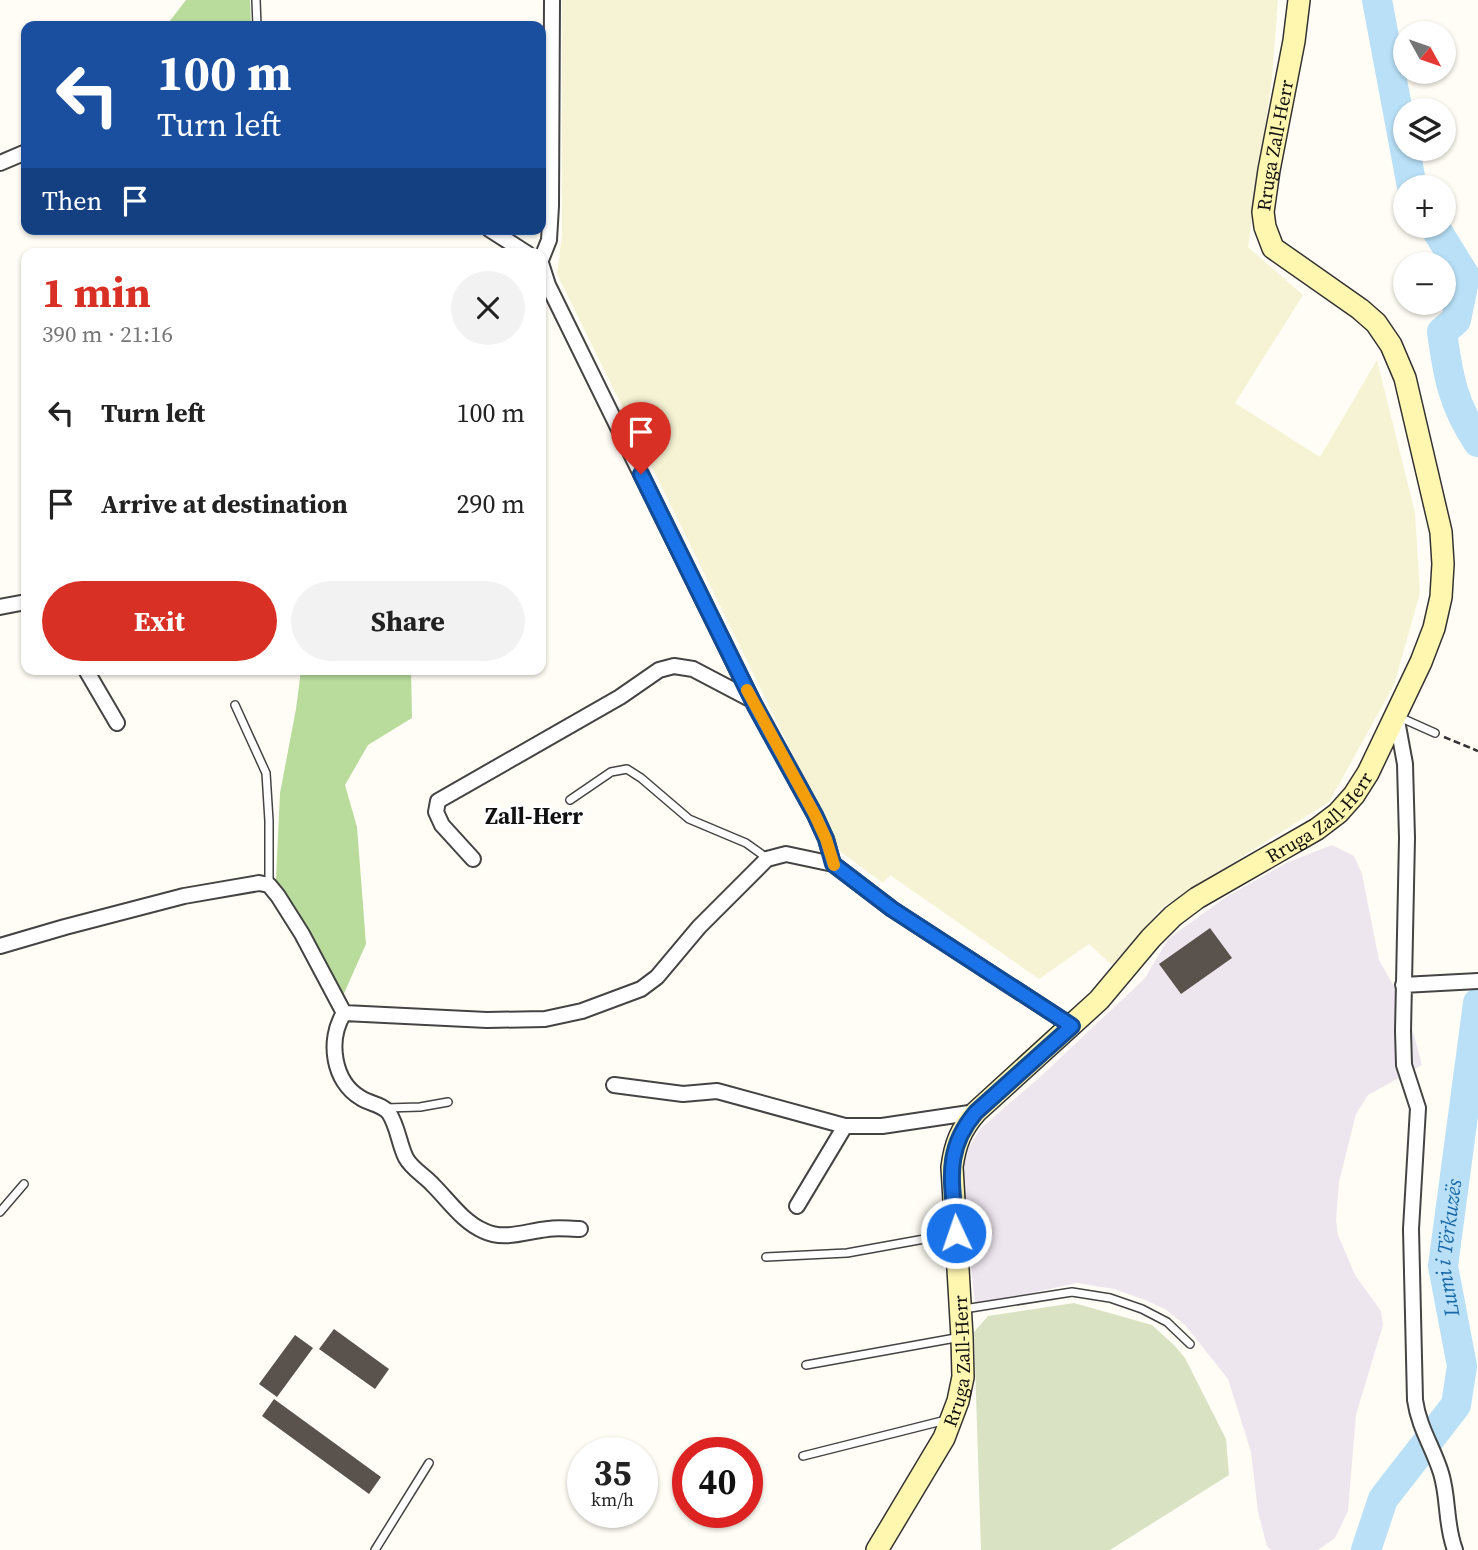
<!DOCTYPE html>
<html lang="en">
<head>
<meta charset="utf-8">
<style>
	:root { --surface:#fff; --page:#f2f2f2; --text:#222; --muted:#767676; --accent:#d93025 }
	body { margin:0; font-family:"Source Serif 4",serif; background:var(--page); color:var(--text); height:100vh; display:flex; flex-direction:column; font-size:26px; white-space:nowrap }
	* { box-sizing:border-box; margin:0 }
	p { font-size:23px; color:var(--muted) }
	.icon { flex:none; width:38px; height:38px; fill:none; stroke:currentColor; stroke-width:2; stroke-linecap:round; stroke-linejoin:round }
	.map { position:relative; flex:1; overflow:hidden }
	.sheet { position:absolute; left:21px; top:248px; width:525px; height:427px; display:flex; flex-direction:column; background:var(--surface); border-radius:14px; box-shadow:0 2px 5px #0004 }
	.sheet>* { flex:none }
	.guide { position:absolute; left:21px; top:21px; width:525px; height:214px; border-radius:14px; box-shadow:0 2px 5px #0004; background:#1a4fa0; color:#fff; overflow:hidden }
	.needle { width:46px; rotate:130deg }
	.controls { position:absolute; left:1393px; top:21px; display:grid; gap:14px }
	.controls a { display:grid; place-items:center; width:63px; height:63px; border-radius:50%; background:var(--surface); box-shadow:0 2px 5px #0004; font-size:35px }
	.speed { position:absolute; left:567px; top:1437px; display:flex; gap:14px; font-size:35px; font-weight:700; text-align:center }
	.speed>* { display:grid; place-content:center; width:91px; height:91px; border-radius:50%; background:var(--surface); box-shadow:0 2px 5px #0004; line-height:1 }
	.speed small { font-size:18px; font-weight:400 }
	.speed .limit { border:10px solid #d22; background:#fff; color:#111 }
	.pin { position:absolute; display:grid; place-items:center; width:60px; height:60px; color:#fff; margin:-72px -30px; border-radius:50% 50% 50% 0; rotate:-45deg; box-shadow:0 0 7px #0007 }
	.pin .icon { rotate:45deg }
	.me { position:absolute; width:77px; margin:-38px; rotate:357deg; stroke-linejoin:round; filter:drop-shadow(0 0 5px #0008) }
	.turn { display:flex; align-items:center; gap:24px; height:147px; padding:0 21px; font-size:32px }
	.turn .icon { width:91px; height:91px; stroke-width:2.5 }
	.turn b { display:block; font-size:49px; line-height:60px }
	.then { display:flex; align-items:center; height:66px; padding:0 21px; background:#0003; gap:14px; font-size:26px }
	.round { display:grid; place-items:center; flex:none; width:74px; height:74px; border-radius:37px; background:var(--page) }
	.headline { display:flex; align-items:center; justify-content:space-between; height:119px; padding:0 21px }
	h1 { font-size:42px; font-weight:700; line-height:52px; color:var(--accent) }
	.button { display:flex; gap:14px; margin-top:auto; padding:14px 21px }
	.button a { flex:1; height:80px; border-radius:42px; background:var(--accent); color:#fff; font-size:28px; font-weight:700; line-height:80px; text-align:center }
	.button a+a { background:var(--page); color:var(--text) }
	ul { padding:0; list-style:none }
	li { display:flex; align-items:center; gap:21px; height:91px; padding:0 21px }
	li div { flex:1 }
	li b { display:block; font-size:26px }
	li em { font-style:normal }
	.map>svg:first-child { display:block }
	.industrial { fill:#eee6ef }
	.farmland { fill:#f6f3d4 }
	.forest { fill:#b9dc9c }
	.cemetery { fill:#d9e3c4 }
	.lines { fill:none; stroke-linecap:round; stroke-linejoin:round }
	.river { stroke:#b9e0f7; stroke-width:30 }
	.building { fill:#5a524d }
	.lane-casing { stroke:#444; stroke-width:10 }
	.street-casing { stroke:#444; stroke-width:18 }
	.secondary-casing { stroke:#333; stroke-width:24 }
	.path { stroke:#333; stroke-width:2.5; stroke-dasharray:7 3.5; stroke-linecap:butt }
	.lane { stroke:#fff; stroke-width:7 }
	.street { stroke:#fff; stroke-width:14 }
	.secondary { stroke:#fff6b0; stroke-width:21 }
	.route-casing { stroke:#114b97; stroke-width:18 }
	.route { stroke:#1a73e8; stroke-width:12 }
	.slow { stroke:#f59e0b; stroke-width:12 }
	.labels { text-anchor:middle; stroke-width:7; stroke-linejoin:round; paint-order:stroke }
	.street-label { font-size:19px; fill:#111; stroke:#fff }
	.water-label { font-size:21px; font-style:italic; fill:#1768a6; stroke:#fff }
	.quarter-label { font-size:23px; font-weight:bold; fill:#111; stroke:#fff }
</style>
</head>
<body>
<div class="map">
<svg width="1478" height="1550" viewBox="0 0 1478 1550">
	<rect width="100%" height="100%" fill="#fffdf5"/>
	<path class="industrial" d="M1332,845L1354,856L1362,874L1379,960L1407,1009L1422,1065L1368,1095L1356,1114L1339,1182L1336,1220L1338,1235L1355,1275L1381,1311L1383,1325L1356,1415L1348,1511L1335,1538L1318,1550H1271L1267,1546L1258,1512L1251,1452L1228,1379L1185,1325L1165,1309L1145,1300L1114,1289L1077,1283L975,1305L960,1161L981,1128L1040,1077L1145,978L1168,939L1226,897L1286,863Z"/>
	<path class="farmland" d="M562,0H1278L1272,78L1248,247L1303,295L1235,403L1320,457L1377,360L1415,513L1420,593L1394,685L1329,802L1163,907L1112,965L1089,944L1039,979L890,875L883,883L841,852L557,274L562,236Z"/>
	<path class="forest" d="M186,0H250L251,26H166Z
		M301,670H411L412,718L368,745L345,785L357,827L366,944L342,998L276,879L280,793L296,709Z"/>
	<path class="cemetery" d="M1074,1303L1152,1325L1175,1346L1185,1358L1226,1439L1229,1475L1110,1550H981L974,1332L988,1316Z"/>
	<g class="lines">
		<g class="river">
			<path d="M1377,0L1412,187"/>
			<path d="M1434,226L1465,276L1456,320L1442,332C1448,376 1453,405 1478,442"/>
			<path id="s1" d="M1366,1550L1383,1499L1456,1405L1462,1366L1443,1266L1478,1003"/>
		</g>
	</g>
	<path class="building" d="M1210,928L1232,958L1181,994L1159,964Z
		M334,1329L389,1369L375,1389L319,1349Z
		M295,1335L313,1348L277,1397L259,1384Z
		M274,1399L381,1477L369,1494L262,1416Z"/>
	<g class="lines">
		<g class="lane-casing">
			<path id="lane" d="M256,0L257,26
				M235,705L266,773L269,821V885
				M1397,716L1435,733
				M570,800L611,772L627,769L641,778L689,819L746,843L767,858
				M386,1108L420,1107L448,1102
				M0,1212L24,1184
				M766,1257L847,1253L952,1234
				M964,1309L1072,1292L1110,1298L1142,1309L1167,1322L1190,1344
				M806,1365L961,1337
				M803,1456L946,1420
				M375,1550L429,1463"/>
		</g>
		<g class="street-casing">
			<path id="street" d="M0,163L26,152
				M489,229L528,254
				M541,260L549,240L551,206L552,0
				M541,263L548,285L752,700L815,815L826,839L833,864L892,909L1072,1026
				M0,607L26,602
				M86,670L117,723
				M1396,715L1405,764L1407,838L1403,1031L1404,1065L1418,1108L1411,1229L1415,1400C1419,1428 1433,1447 1441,1473C1449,1499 1445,1523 1455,1550
				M473,859L442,825L436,812L438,801L620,697L659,670L674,666L693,669L752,700
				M0,946L65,927L184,896L259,883L269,885L278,896L302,934L344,1013
				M1403,985L1478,981
				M614,1085L683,1094L717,1091L845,1126H882L976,1112
				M797,1206L845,1126
				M580,1229C569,1229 558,1227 548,1229C527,1231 504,1241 484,1231C463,1222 449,1201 433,1185C425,1176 412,1169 406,1158C399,1144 398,1127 389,1113C382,1104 370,1104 361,1098C333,1082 327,1040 344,1013L487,1020L545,1019L582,1011L641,989L657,977L699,927L767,859L786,854L833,864"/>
		</g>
		<g class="secondary-casing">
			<g id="secondary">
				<path id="s2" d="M877,1550L944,1438L958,1401L963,1377L962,1337L952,1167C955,1144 961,1129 976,1112L1099,1000L1151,938L1173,916L1197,898L1317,829L1338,813L1354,795L1368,773L1421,662L1434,628L1441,597L1443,564L1441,532L1405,378L1391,345L1376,323L1360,309L1273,248L1265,227L1263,212L1269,170L1294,41L1299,0"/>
			</g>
		</g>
		<path class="path" d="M1444,737L1478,751"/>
		<use href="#lane" class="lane"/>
		<use href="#street" class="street"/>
		<use href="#secondary" class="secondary"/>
	</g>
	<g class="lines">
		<g class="route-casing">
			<path id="route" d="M641,474L756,708L815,815L826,839L833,864L892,909L1072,1026L976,1112C942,1152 953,1184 956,1233"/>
		</g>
		<use href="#route" class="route"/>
		<path class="slow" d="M747,690L815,815L826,839L834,865"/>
	</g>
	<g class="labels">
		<g class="street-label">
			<text dy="7" stroke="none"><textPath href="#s2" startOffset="1699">Rruga Zall-Herr</textPath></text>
			<text dy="7" stroke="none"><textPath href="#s2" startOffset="922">Rruga Zall-Herr</textPath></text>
			<text dy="7" stroke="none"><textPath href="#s2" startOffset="210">Rruga Zall-Herr</textPath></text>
		</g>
		<g class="water-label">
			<text dy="7" stroke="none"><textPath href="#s1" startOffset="332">Lumi i Tërkuzës</textPath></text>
		</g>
		<g class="quarter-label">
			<text x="534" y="824">Zall-Herr</text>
		</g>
	</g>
</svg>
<div class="controls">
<a><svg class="needle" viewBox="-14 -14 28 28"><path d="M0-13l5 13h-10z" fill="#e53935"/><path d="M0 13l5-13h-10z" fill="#767676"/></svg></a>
<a><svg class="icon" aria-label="layers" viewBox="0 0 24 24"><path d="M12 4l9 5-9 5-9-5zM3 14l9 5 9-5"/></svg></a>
<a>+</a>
<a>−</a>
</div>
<div class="speed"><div>35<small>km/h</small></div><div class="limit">40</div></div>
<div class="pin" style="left:641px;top:474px;background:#d93025"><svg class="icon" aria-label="arrive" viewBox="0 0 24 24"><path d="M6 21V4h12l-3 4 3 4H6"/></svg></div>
<svg class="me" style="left:956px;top:1233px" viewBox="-20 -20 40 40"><circle r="17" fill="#1a73e8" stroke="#fff" stroke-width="3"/><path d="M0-11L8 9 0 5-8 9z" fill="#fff"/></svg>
<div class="guide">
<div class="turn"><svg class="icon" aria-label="left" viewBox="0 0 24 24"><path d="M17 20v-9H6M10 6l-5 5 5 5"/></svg><div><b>100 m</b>Turn left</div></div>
<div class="then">Then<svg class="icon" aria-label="arrive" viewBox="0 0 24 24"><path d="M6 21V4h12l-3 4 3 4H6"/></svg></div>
</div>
<section class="sheet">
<div class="headline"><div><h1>1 min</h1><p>390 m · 21:16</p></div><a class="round"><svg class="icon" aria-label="close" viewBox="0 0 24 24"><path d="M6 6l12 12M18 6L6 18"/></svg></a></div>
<ul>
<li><svg class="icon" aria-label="left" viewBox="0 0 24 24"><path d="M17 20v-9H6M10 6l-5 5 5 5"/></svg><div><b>Turn left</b></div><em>100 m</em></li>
<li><svg class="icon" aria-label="arrive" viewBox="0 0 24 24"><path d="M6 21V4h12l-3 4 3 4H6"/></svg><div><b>Arrive at destination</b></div><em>290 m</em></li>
</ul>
<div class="button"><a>Exit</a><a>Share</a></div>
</section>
</div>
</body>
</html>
